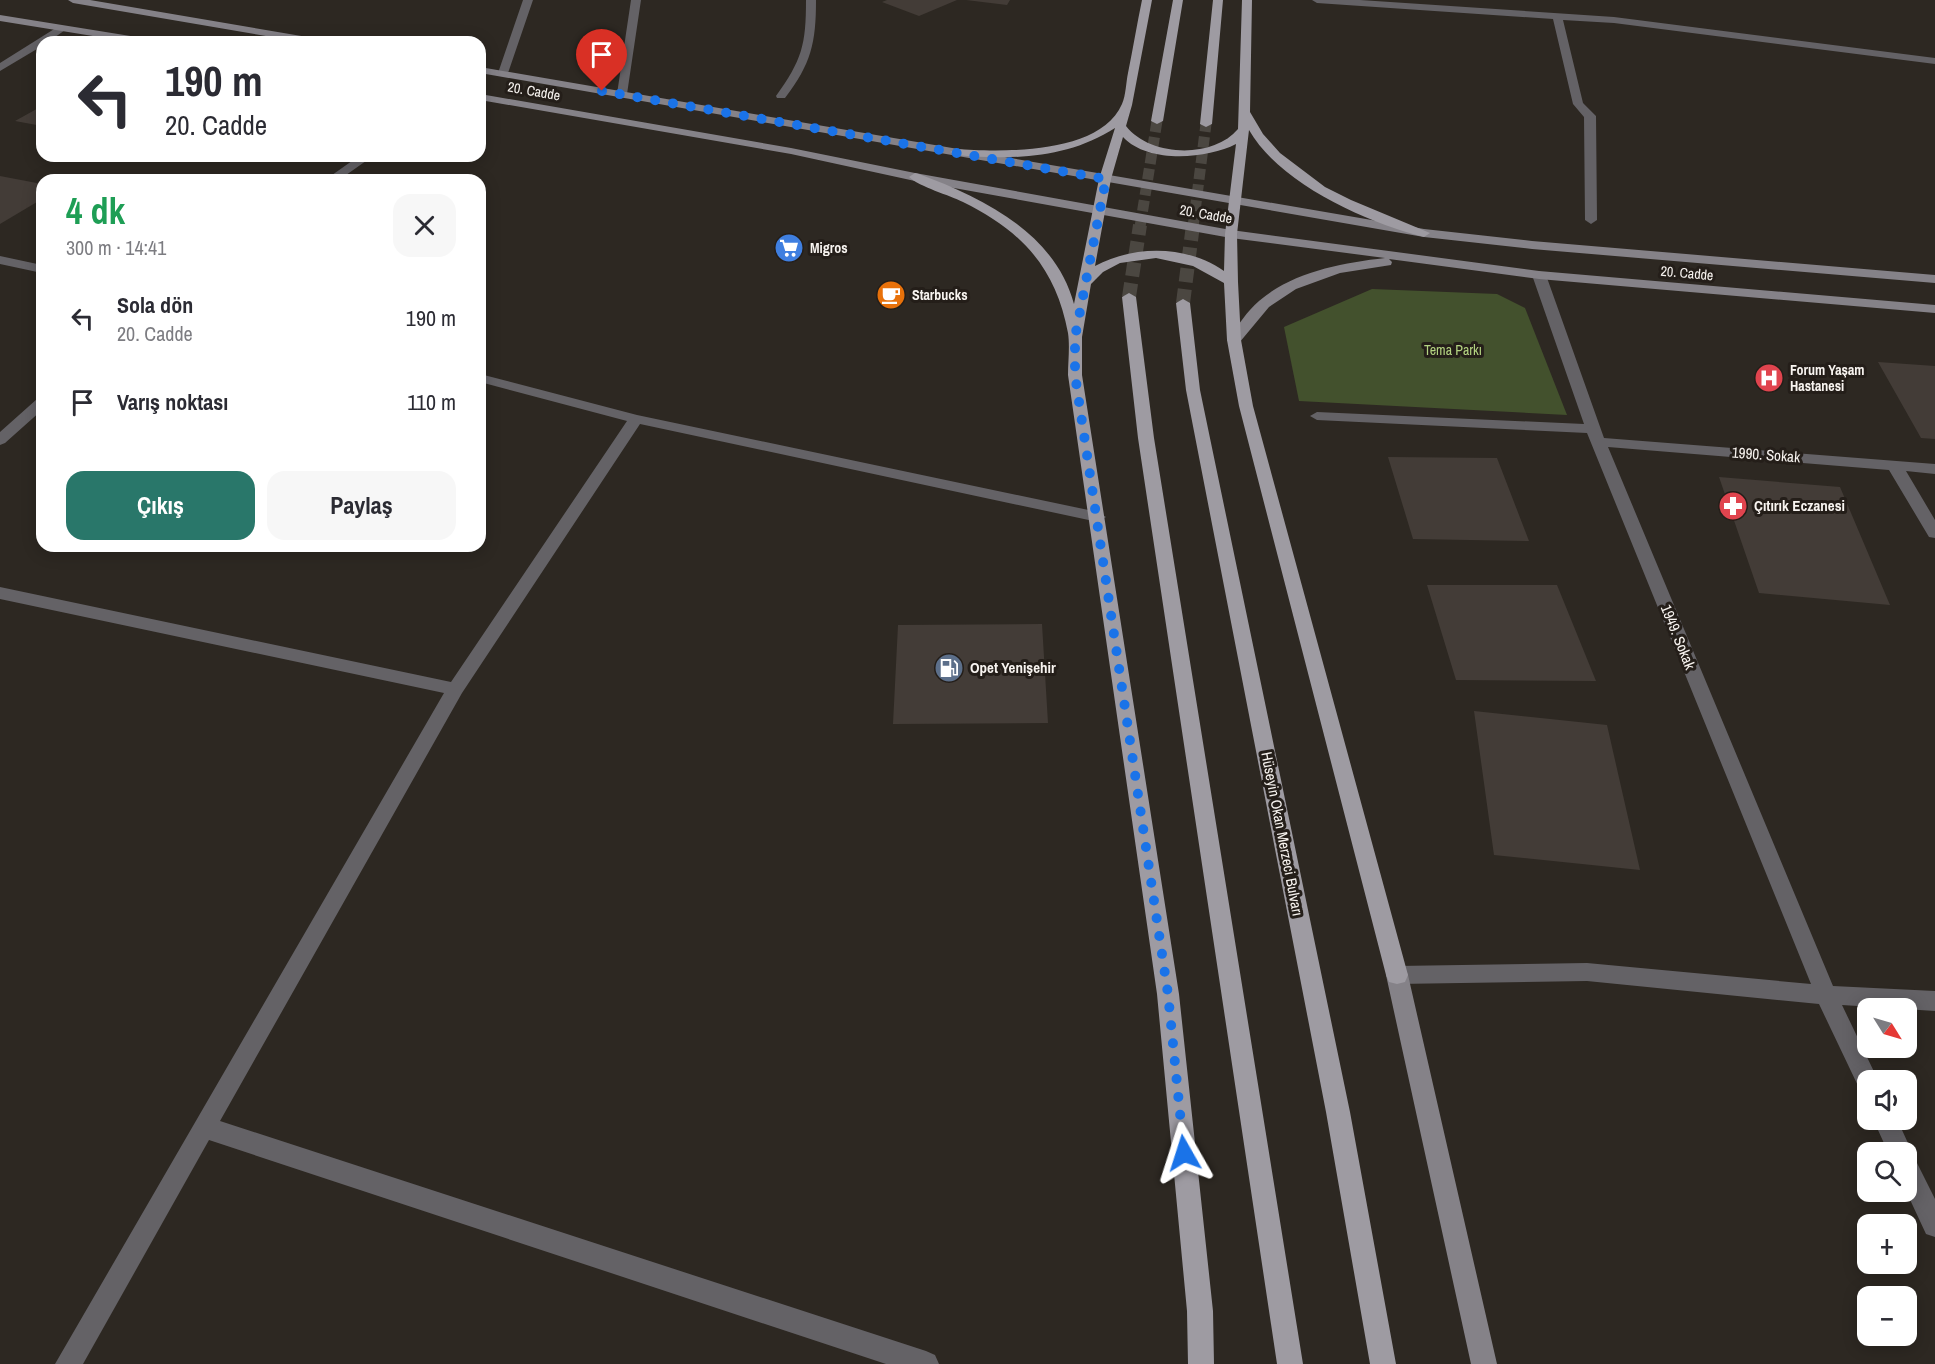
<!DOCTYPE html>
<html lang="tr">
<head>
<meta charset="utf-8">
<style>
	:root { --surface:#fff; --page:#f7f7f7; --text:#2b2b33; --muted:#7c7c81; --accent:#29776a }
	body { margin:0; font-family:"Archivo Narrow",sans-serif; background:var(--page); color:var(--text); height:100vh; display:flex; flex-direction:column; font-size:22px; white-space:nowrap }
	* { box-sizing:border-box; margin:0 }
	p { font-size:20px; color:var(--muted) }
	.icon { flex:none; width:33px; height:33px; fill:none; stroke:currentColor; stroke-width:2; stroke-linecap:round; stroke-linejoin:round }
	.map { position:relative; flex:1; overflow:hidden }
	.details { position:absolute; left:36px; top:174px; width:450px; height:378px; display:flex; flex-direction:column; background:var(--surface); border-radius:18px; box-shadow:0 3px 15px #0003 }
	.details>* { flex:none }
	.top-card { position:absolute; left:36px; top:36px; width:450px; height:126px; border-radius:18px; box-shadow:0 3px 15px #0003; background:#fff; color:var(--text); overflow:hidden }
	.needle { width:39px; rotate:127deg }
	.tools { position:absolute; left:1857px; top:998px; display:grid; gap:12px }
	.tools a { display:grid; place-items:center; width:60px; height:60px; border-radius:12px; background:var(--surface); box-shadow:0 3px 15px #0003; font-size:30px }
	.pin { position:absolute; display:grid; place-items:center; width:51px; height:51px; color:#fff; margin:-62px -26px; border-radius:50% 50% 50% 0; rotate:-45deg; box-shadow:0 0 6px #0007 }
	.pin .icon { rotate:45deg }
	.me { position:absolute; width:66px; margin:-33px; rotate:354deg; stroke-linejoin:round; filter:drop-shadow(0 0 4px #0008) }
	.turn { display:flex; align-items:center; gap:21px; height:126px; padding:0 30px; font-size:27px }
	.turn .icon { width:78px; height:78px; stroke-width:2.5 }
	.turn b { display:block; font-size:42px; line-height:51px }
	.round { display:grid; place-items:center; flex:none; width:63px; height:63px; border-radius:18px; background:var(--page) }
	.head { display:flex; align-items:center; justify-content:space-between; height:102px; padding:0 30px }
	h1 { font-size:36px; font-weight:700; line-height:45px; color:#1e9e55 }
	.action { display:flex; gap:12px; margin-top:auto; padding:12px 30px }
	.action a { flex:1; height:69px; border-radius:18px; background:var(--accent); color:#fff; font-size:24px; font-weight:700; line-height:69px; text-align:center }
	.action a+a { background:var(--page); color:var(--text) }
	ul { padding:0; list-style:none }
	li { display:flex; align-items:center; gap:18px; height:84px; padding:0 30px }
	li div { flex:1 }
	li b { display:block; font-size:22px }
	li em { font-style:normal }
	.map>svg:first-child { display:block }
	.green { fill:#43512d }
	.building { fill:#433c37 }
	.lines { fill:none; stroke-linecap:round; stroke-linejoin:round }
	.primary-tunnel-far1 { stroke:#4b4741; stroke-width:11; stroke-dasharray:11 5; stroke-linecap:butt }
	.primary-tunnel { stroke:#4b4741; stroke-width:14; stroke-dasharray:14 7; stroke-linecap:butt }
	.street { fill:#646266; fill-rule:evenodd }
	.secondary { fill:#858288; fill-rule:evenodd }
	.primary { fill:#9e9ba2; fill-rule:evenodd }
	.route { stroke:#1a73e8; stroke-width:10; stroke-dasharray:0 18 }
	.labels { text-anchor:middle; stroke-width:6; stroke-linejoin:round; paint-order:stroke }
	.far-street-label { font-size:14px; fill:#f8f4f0; stroke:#241e19 }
	.far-poi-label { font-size:14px; font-weight:bold; fill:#f8f4f0; stroke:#241e19; text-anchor:start }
	.far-park-label { font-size:14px; fill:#b4d482; stroke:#241e19 }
	.street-label { font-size:15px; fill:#f8f4f0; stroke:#241e19 }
	.poi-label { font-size:15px; font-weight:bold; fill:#f8f4f0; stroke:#241e19; text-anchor:start }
</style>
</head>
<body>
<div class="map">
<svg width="1935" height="1364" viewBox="0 0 1935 1364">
	<rect width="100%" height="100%" fill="#2d2822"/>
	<path class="green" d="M1372,289L1497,294L1525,308L1567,415L1299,401L1284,327Z"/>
	<path class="building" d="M887,0H957L919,16L882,2Z
		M966,0H1010L1007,5Z
		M42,106V126L15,121Z
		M0,176L42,184V199L0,224Z
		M1878,362L1935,366V439L1921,438Z
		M1388,457L1497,458L1529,541L1413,539Z
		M1719,477L1840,487L1890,605L1759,593Z
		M1427,585H1557L1596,681L1456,680Z
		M1042,624L1048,723L893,724L898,625Z
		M1474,711L1607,725L1640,870L1494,855Z"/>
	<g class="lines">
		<path class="primary-tunnel-far1" d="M1140,227L1157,121
			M1193,227L1206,124"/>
		<path class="primary-tunnel" d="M1129,297L1140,225
			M1183,303L1193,225"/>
		<path class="street" d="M523,0H533L508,73L503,76L499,75L498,73Z
			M631,0H641L627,94L622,97L617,94Z
			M806,0H816C816,43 811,64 785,98H777L776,96C802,60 806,45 806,0Z
			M1312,0H1360L1614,17L1935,58V64L1614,23L1563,20L1583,103L1596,116L1597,220L1591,224L1585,220L1584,117L1573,104L1553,19L1317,3Z
			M59,26L68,28L48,42H42V46L0,71V63Z
			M359,156H373L339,180H325Z
			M0,256L42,265V273L0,264Z
			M1539,271L1546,275L1604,438L1935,464V474L1906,471L1935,520V538L1929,537L1889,470L1608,447L1833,986L1935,991V1011L1842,1005L1878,1080H1868V1093L1860,1090L1819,1004L1587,981L1397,984L1389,982L1386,975L1389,968L1397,966L1587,963L1811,984L1587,433L1317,420L1310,416L1317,412L1584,424L1532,275Z
			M480,374L637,415L1098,512L1106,517L1098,522L640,424L462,693L220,1121L926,1351L935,1355L939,1364H886L209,1140L83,1364H55L444,693L0,599V587L451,682L627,421L480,382Z
			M42,398V410L5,443L0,445V432L37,399Z
			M1873,1119H1897L1912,1152L1910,1155L1914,1157L1935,1199V1237L1926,1234L1906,1191V1152H1888Z"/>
		<path class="secondary" d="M68,0H90L319,39L324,42H301L73,3Z
			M0,15L149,39L154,42H130L0,21Z
			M480,67L1424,229L1532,241L1935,275V283L1532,249L1424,237L480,73Z
			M480,94L791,148L915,173L1231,230L1539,271L1935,305V313L1539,279L1389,259L1392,262L1391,265L1340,273L1296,289L1269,307L1239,343H1229L1227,340L1229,337C1239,325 1247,311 1259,301C1293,272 1341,263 1385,258L1231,238L915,181L791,154L480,100Z
			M1397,966L1405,968L1408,975L1497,1364H1471L1386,975L1389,968Z"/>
		<path class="primary" d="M1142,0H1152L1132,105L1126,126C1150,157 1213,159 1238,129L1242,0H1252L1250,112L1263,134L1280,153L1325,187L1351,200L1430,233L1424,237C1366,222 1280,184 1249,130L1237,234L1238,282L1241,340L1253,406L1408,975L1405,982L1397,984L1389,982L1386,975L1239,406L1227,340L1224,283L1193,266L1156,258L1120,263L1103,272L1091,284L1082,337V375L1179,994L1213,1311L1214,1364H1188L1187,1311L1157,994L1068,375C1068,362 1070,346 1068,333C1056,268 1022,231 963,202C949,195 920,187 909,177L915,173L919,174C983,198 1055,233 1074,304L1099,179L1115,128C1067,159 1011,160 956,155L950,152L956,149C1001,152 1100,155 1122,104C1126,95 1126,82 1128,73C1133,48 1137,24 1142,0ZM1123,137C1148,164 1207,159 1236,144L1225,234L1224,271C1187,245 1134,245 1095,266L1111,179Z
			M1173,0H1183L1163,121L1157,124L1151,121Z
			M1213,0H1223L1212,124L1206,127L1200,124Z
			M1129,293L1136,297L1154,438L1303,1364H1277L1138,438L1122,297Z
			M1183,299L1190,303L1200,390L1350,1112L1396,1364H1370L1326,1112L1186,390L1176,303Z"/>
	</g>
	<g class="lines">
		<path class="route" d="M602,91L1106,179L1075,337V375L1168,994L1184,1153"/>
	</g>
	<defs>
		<g id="supermarket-disc" transform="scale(1.5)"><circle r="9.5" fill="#3f7fe0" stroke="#241e19"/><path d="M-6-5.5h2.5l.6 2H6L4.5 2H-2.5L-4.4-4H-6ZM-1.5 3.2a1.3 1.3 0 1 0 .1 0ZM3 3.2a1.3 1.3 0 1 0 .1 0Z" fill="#fff"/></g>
		<g id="cafe-disc" transform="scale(1.5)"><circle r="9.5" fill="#e8710a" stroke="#241e19"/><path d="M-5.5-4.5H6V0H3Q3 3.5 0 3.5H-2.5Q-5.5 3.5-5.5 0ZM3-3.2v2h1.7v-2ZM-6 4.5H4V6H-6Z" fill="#fff"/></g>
		<g id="hospital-disc" transform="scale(1.5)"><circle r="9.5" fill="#e0444e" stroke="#241e19"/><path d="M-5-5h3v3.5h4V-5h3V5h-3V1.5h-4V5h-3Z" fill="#fff"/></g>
		<g id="pharmacy-disc" transform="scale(1.5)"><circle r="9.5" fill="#e0444e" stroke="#241e19"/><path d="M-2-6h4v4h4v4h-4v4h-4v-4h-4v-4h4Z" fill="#fff"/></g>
		<g id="fuel-disc" transform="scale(1.5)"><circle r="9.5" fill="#5c6f8a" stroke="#241e19"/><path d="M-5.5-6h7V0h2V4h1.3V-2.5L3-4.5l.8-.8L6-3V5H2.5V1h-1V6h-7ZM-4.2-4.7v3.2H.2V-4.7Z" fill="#fff"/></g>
	</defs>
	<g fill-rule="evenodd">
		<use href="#supermarket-disc" x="789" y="248"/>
		<use href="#cafe-disc" x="891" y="295"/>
		<use href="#hospital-disc" x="1769" y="378"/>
		<use href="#pharmacy-disc" x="1733" y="506"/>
		<use href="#fuel-disc" x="949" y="668"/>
	</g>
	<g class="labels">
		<g class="far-street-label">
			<text transform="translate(534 91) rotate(10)" y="5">20. Cadde</text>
			<text transform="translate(1206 214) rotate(10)" y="5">20. Cadde</text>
			<text transform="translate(1687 273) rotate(5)" y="5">20. Cadde</text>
		</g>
		<g class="far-poi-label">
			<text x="810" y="253">Migros</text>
			<text x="912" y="300">Starbucks</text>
			<text x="1790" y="375">Forum Yaşam<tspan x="1790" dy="16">Hastanesi</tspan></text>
		</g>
		<g class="far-park-label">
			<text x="1453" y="355">Tema Parkı</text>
		</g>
		<g class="street-label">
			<text transform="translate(1766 455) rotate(4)" y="5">1990. Sokak</text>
			<text transform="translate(1678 637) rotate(68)" y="5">1949. Sokak</text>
			<text transform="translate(1282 834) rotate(79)" y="5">Hüseyin Okan Merzeci Bulvarı</text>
		</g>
		<g class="poi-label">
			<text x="1754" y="511">Çıtırık Eczanesi</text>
			<text x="970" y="673">Opet Yenişehir</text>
		</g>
	</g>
</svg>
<div class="tools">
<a><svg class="needle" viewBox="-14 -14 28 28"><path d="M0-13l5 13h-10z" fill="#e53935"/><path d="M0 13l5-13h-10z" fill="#7c7c81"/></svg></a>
<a><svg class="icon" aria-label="sound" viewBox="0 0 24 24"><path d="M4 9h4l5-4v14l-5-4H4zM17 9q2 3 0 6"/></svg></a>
<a><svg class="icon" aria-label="search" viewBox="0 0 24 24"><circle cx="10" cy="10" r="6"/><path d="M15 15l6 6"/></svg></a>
<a>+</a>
<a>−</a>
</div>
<div class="pin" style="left:602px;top:91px;background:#d93025"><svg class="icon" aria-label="arrive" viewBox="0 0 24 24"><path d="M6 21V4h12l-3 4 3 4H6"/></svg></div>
<svg class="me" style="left:1184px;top:1153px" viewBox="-20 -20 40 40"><path d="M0-17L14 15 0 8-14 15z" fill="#1a73e8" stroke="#fff" stroke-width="4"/></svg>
<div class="top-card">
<div class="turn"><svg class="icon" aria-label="left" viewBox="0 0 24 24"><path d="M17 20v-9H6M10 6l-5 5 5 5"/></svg><div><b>190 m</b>20. Cadde</div></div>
</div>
<section class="details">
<div class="head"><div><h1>4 dk</h1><p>300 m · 14:41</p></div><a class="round"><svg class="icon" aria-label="close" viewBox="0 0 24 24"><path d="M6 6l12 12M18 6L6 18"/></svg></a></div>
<ul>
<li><svg class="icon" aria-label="left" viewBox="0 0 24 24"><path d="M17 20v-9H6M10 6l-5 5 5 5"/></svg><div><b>Sola dön</b><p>20. Cadde</p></div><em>190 m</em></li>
<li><svg class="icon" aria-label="arrive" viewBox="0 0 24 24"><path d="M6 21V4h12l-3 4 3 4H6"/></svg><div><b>Varış noktası</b></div><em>110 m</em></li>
</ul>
<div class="action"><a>Çıkış</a><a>Paylaş</a></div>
</section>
</div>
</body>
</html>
